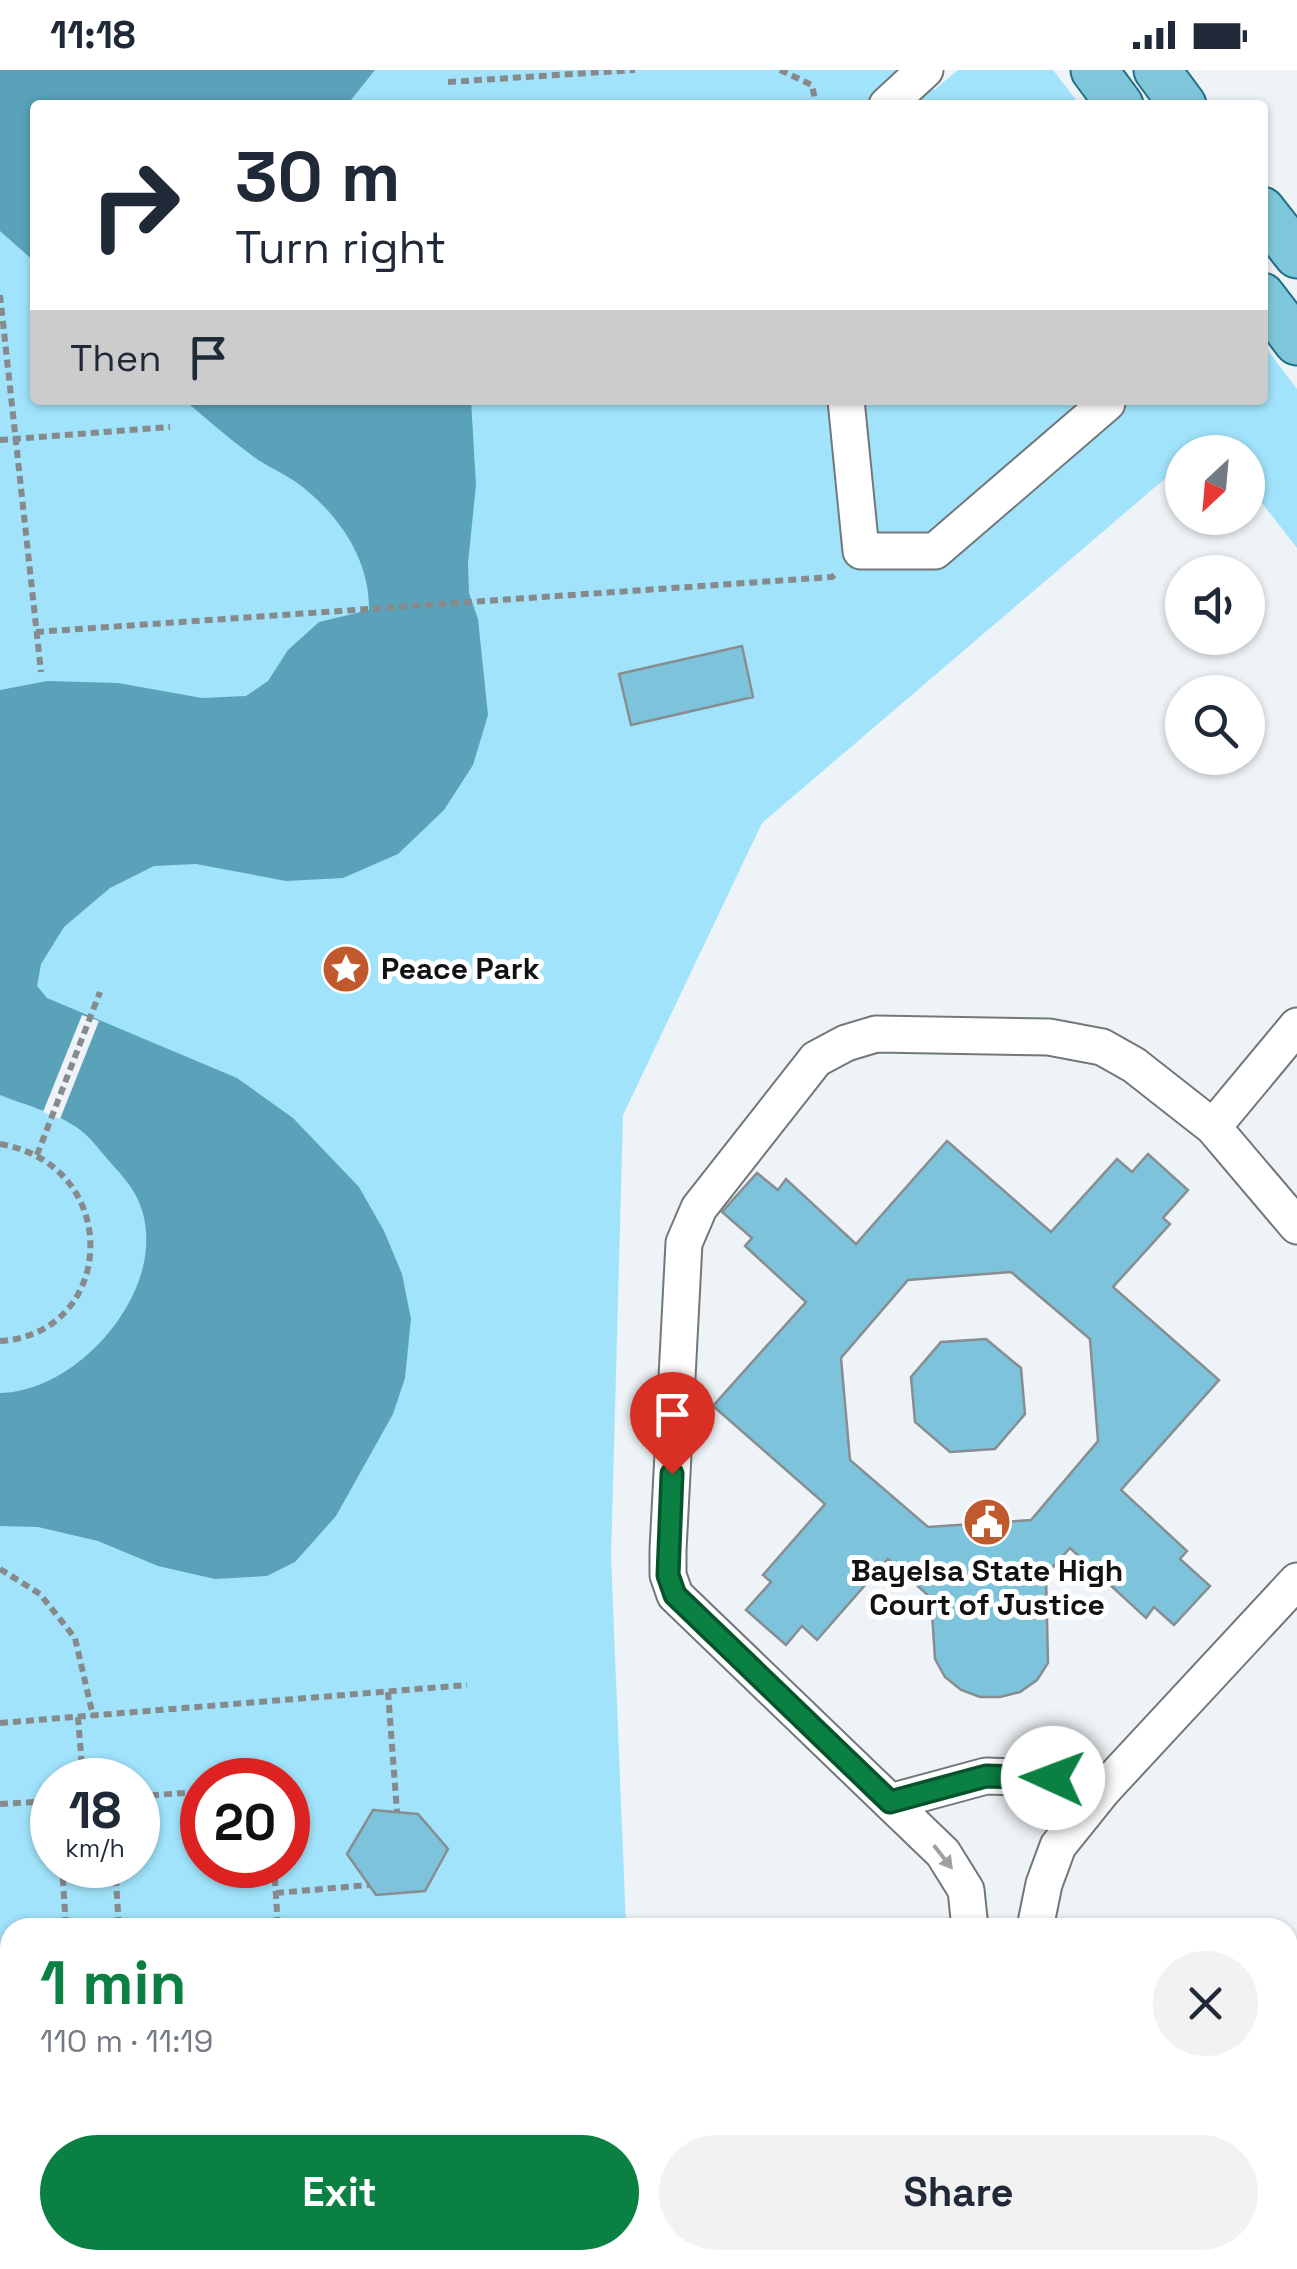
<!DOCTYPE html>
<html lang="en">
<head>
<meta charset="utf-8">
<style>
	:root { --surface:#fff; --page:#f2f2f3; --text:#1f2937; --muted:#747a83; --accent:#0b8043 }
	body { margin:0; font-family:"Space Grotesk",sans-serif; background:var(--page); color:var(--text); height:100vh; display:flex; flex-direction:column; font-size:38px; white-space:nowrap }
	* { box-sizing:border-box; margin:0 }
	p { font-size:32px; color:var(--muted) }
	.icon { flex:none; width:55px; height:55px; fill:none; stroke:currentColor; stroke-width:2; stroke-linecap:round; stroke-linejoin:round }
	.map { position:relative; flex:1; overflow:hidden }
	.details { position:absolute; left:0px; top:1848px; width:1298px; height:352px; display:flex; flex-direction:column; background:var(--surface); border-radius:30px 30px 0 0; box-shadow:0 2px 8px #0004 }
	.details>* { flex:none }
	.banner { position:absolute; left:30px; top:30px; width:1238px; height:305px; border-radius:10px; box-shadow:0 2px 8px #0004; background:#fff; color:var(--text); overflow:hidden }
	.needle { width:65px; rotate:206deg }
	.buttons { position:absolute; left:1165px; top:365px; display:grid; gap:20px }
	.buttons a { display:grid; place-items:center; width:100px; height:100px; border-radius:50%; background:var(--surface); box-shadow:0 2px 8px #0004; font-size:50px }
	.speed { position:absolute; left:30px; top:1688px; display:flex; gap:20px; font-size:50px; font-weight:700; text-align:center }
	.speed>* { display:grid; place-content:center; width:130px; height:130px; border-radius:50%; background:var(--surface); box-shadow:0 2px 8px #0004; line-height:1 }
	.speed small { font-size:25px; font-weight:400 }
	.speed .limit { border:15px solid #d22; background:#fff; color:#111 }
	.pin { position:absolute; display:grid; place-items:center; width:85px; height:85px; color:#fff; margin:-102px -42px; border-radius:50% 50% 50% 0; rotate:-45deg; box-shadow:0 0 10px #0007 }
	.pin .icon { rotate:45deg }
	.me { position:absolute; width:110px; margin:-55px; rotate:272deg; stroke-linejoin:round; filter:drop-shadow(0 0 8px #0008) }
	.turn { display:flex; align-items:center; gap:35px; height:210px; padding:0 40px; font-size:45px }
	.turn .icon { width:130px; height:130px; stroke-width:2.5 }
	.turn b { display:block; font-size:70px; line-height:85px }
	.then { display:flex; align-items:center; height:95px; padding:0 40px; background:#0003; gap:20px; font-size:38px }
	.round { display:grid; place-items:center; flex:none; width:105px; height:105px; border-radius:52px; background:var(--page) }
	.head { display:flex; align-items:center; justify-content:space-between; height:170px; padding:0 40px }
	h1 { font-size:60px; font-weight:700; line-height:75px; color:var(--accent) }
	.action { display:flex; gap:20px; margin-top:auto; padding:20px 40px }
	.action a { flex:1; height:115px; border-radius:60px; background:var(--accent); color:#fff; font-size:40px; font-weight:700; line-height:115px; text-align:center }
	.action a+a { background:var(--page); color:var(--text) }
	.status { display:flex; justify-content:space-between; align-items:center; height:70px; padding:0 50px; background:var(--surface); direction:ltr }
	.status svg { height:28px; fill:currentColor }
	.map>svg:first-child { display:block }
	.green { fill:#a0e3fa; fill-rule:evenodd }
	.water { fill:#5aa2b9 }
	.pier { fill:#edf3f6 }
	.building { fill:#7cc3db; stroke:#878d90; stroke-width:2.5; fill-rule:evenodd }
	.lines { fill:none; stroke-linecap:round; stroke-linejoin:round }
	.minor-casing { stroke:#72787a; stroke-width:39 }
	.major-casing { stroke:#206f85; stroke-width:49 }
	.path { stroke:#868a8c; stroke-width:6; stroke-dasharray:8 5; stroke-linecap:butt }
	.minor { stroke:#fff; stroke-width:35 }
	.major { stroke:#7ec7db; stroke-width:45 }
	.oneway { fill:#9fa0a1 }
	.route-casing { stroke:#07532c; stroke-width:25 }
	.route { stroke:#0b8043; stroke-width:18 }
	.labels { text-anchor:middle; stroke-width:10; stroke-linejoin:round; paint-order:stroke }
	.poi-label { font-size:30px; font-weight:bold; fill:#101213; stroke:#fff; text-anchor:start }
</style>
</head>
<body>
<div class="status"><b>11:18</b><svg viewBox="0 0 49 12"><path d="M0 12V9h3v3zM5 12V6h3v6zM10 12V3h3v9zM15 12V0h3v12zM26 1h20v11H26zM47 4h2v5h-2z"/></svg></div>
<div class="map">
<svg width="1297" height="2199" viewBox="0 0 1297 2199">
	<rect width="100%" height="100%" fill="#edf3f6"/>
	<path class="green" d="M0,0H918L934,20L958,0H1053L1080,35H35V330H1262L1263,274L1297,319V478L1248,415V382H1222L1212,369L1196,382H1182V394L762,753L623,1045L611,1487L626,1857L10,1858V2163L0,2164ZM52,1710H138V1795H52ZM202,1710H288V1795H202Z"/>
	<path class="water" d="M0,0H375L347,35H35V192L0,161Z
		M184,330H471L476,415L468,493L469,523L478,549L488,645L473,695L444,740L398,784L343,808L286,811L196,794L154,796L110,818L64,857L41,894L37,916L47,928L237,1008L293,1048L359,1117L384,1161L402,1204L411,1249L405,1308L393,1344L336,1446L295,1492L267,1506L215,1509L158,1496L98,1471L38,1457L0,1456V1323C82,1322 175,1211 138,1130C132,1116 120,1103 110,1092C102,1083 94,1072 84,1063C62,1044 27,1036 0,1025V620L47,611L118,613L202,628L246,626L268,611L288,580L319,552L369,540C370,488 337,442 296,412C281,402 264,395 250,384C227,367 206,348 184,330Z"/>
	<path class="pier" d="M82,945L99,951L60,1049L43,1042Z"/>
	<path class="building" d="M742,576L753,627L631,655L619,604Z
		M947,1071L1051,1162L1117,1089L1132,1102L1148,1084L1188,1120L1163,1148L1170,1154L1113,1217L1219,1310L1121,1420L1187,1481L1180,1489L1210,1516L1174,1555L1154,1537L1146,1548L1070,1478L1046,1505L1048,1593L1037,1610L1020,1622L1000,1627H980L961,1620L945,1607L935,1589L931,1528L888,1489L817,1570L802,1556L786,1575L746,1540L771,1512L763,1505L825,1434L713,1336L806,1232L745,1176L752,1168L722,1142L757,1103L778,1120L786,1109L856,1174ZM1011,1202L1090,1269L1098,1371L1031,1450L928,1457L850,1390L841,1288L908,1210Z
		M986,1269L1021,1298L1025,1344L995,1379L950,1382L915,1352L911,1307L941,1272Z
		M373,1740L418,1744L448,1779L425,1821L376,1825L347,1784Z"/>
	<g class="lines">
		<g class="minor-casing">
			<path id="minor" d="M887,35L925,0
				M846,330L861,481H935L1107,333L1104,330
				M1213,1057L1297,956
				M890,1732L986,1706L1053,1708L1103,1720
				M970,1858L966,1820L943,1783L675,1525L668,1505V1480L684,1173L699,1138L816,989L846,973L876,964L1049,967L1102,977L1134,995L1213,1057L1297,1156
				M1035,1858L1044,1814L1058,1776L1103,1720L1297,1511
				M922,2190L923,2199
				M1283,2199L1284,2190"/>
		</g>
		<g class="major-casing">
			<path id="major" d="M1094,0L1120,35
				M1157,0L1183,35
				M1262,140L1297,185
				M1262,226L1297,272
				M1288,2100L1297,2099
				M1288,2144L1297,2143
				M56,2199L169,2190
				M610,2199L709,2190"/>
		</g>
		<path class="path" d="M780,0L812,15L816,35
			M448,12L635,0
			M0,225L41,602
			M0,370L170,357
			M36,562L832,507L838,502
			M0,1074C124,1095 117,1264 0,1271
			M37,1085L100,922
			M0,1499L40,1524L75,1568L93,1646
			M388,1622L397,1742
			M78,1647L83,1710
			M0,1653L467,1615
			M138,1726L202,1722
			M0,1734L52,1731
			M62,1795L66,1858
			M115,1795L119,1858
			M274,1795L278,1858
			M62,1805L116,1803
			M276,1823L369,1815
			M0,1887L10,1886"/>
		<use href="#minor" class="minor"/>
		<use href="#major" class="major"/>
	</g>
	<defs><path id="oneway-solid" d="M-6-.8H1V-3.2L6.5 0L1 3.2V.8H-6Z" transform="scale(2.5)"/></defs>
	<use class="oneway" href="#oneway-solid" transform="translate(943 1787) rotate(52)"/>
	<g class="lines">
		<g class="route-casing">
			<path id="route" d="M672,1404L668,1505L675,1525L890,1732L986,1706L1053,1708"/>
		</g>
		<use href="#route" class="route"/>
	</g>
	<defs>
		<g id="sight-disc" transform="scale(2.5)"><circle r="9.5" fill="#c1592f" stroke="#fff"/><path d="M0-6L1.8-2.2L6-1.7L2.9 1.2L3.7 5.4L0 3.3L-3.7 5.4L-2.9 1.2L-6-1.7L-1.8-2.2Z" fill="#fff"/></g>
		<g id="civic-disc" transform="scale(2.5)"><circle r="9.5" fill="#c1592f" stroke="#fff"/><path d="M-.6-6.5H3V-4.5H.6V-3L4-1V1h2V6H-6V1h2V-1L-.6-3ZM-1.2 2.5V6h2.4V2.5Z" fill="#fff"/></g>
	</defs>
	<g fill-rule="evenodd">
		<use href="#sight-disc" x="346" y="899"/>
		<use href="#civic-disc" x="987" y="1452"/>
	</g>
	<g class="labels">
		<g class="poi-label">
			<text x="381" y="909">Peace Park</text>
			<text x="987" y="1511" text-anchor="middle">Bayelsa State High<tspan x="987" dy="34">Court of Justice</tspan></text>
		</g>
	</g>
</svg>
<div class="buttons">
<a><svg class="needle" viewBox="-14 -14 28 28"><path d="M0-13l5 13h-10z" fill="#e53935"/><path d="M0 13l5-13h-10z" fill="#747a83"/></svg></a>
<a><svg class="icon" aria-label="sound" viewBox="0 0 24 24"><path d="M4 9h4l5-4v14l-5-4H4zM17 9q2 3 0 6"/></svg></a>
<a><svg class="icon" aria-label="search" viewBox="0 0 24 24"><circle cx="10" cy="10" r="6"/><path d="M15 15l6 6"/></svg></a>
</div>
<div class="speed"><div>18<small>km/h</small></div><div class="limit">20</div></div>
<div class="pin" style="left:672px;top:1404px;background:#d93025"><svg class="icon" aria-label="arrive" viewBox="0 0 24 24"><path d="M6 21V4h12l-3 4 3 4H6"/></svg></div>
<svg class="me" style="left:1053px;top:1708px" viewBox="-20 -20 40 40"><circle r="19" fill="#fff"/><path d="M0-13L10 11 0 6-10 11z" fill="#0b8043"/></svg>
<div class="banner">
<div class="turn"><svg class="icon" aria-label="right" viewBox="0 0 24 24"><path d="M7 20v-9h11M14 6l5 5-5 5"/></svg><div><b>30 m</b>Turn right</div></div>
<div class="then">Then<svg class="icon" aria-label="arrive" viewBox="0 0 24 24"><path d="M6 21V4h12l-3 4 3 4H6"/></svg></div>
</div>
<section class="details">
<div class="head"><div><h1>1 min</h1><p>110 m · 11:19</p></div><a class="round"><svg class="icon" aria-label="close" viewBox="0 0 24 24"><path d="M6 6l12 12M18 6L6 18"/></svg></a></div>
<div class="action"><a>Exit</a><a>Share</a></div>
</section>
</div>
</body>
</html>
